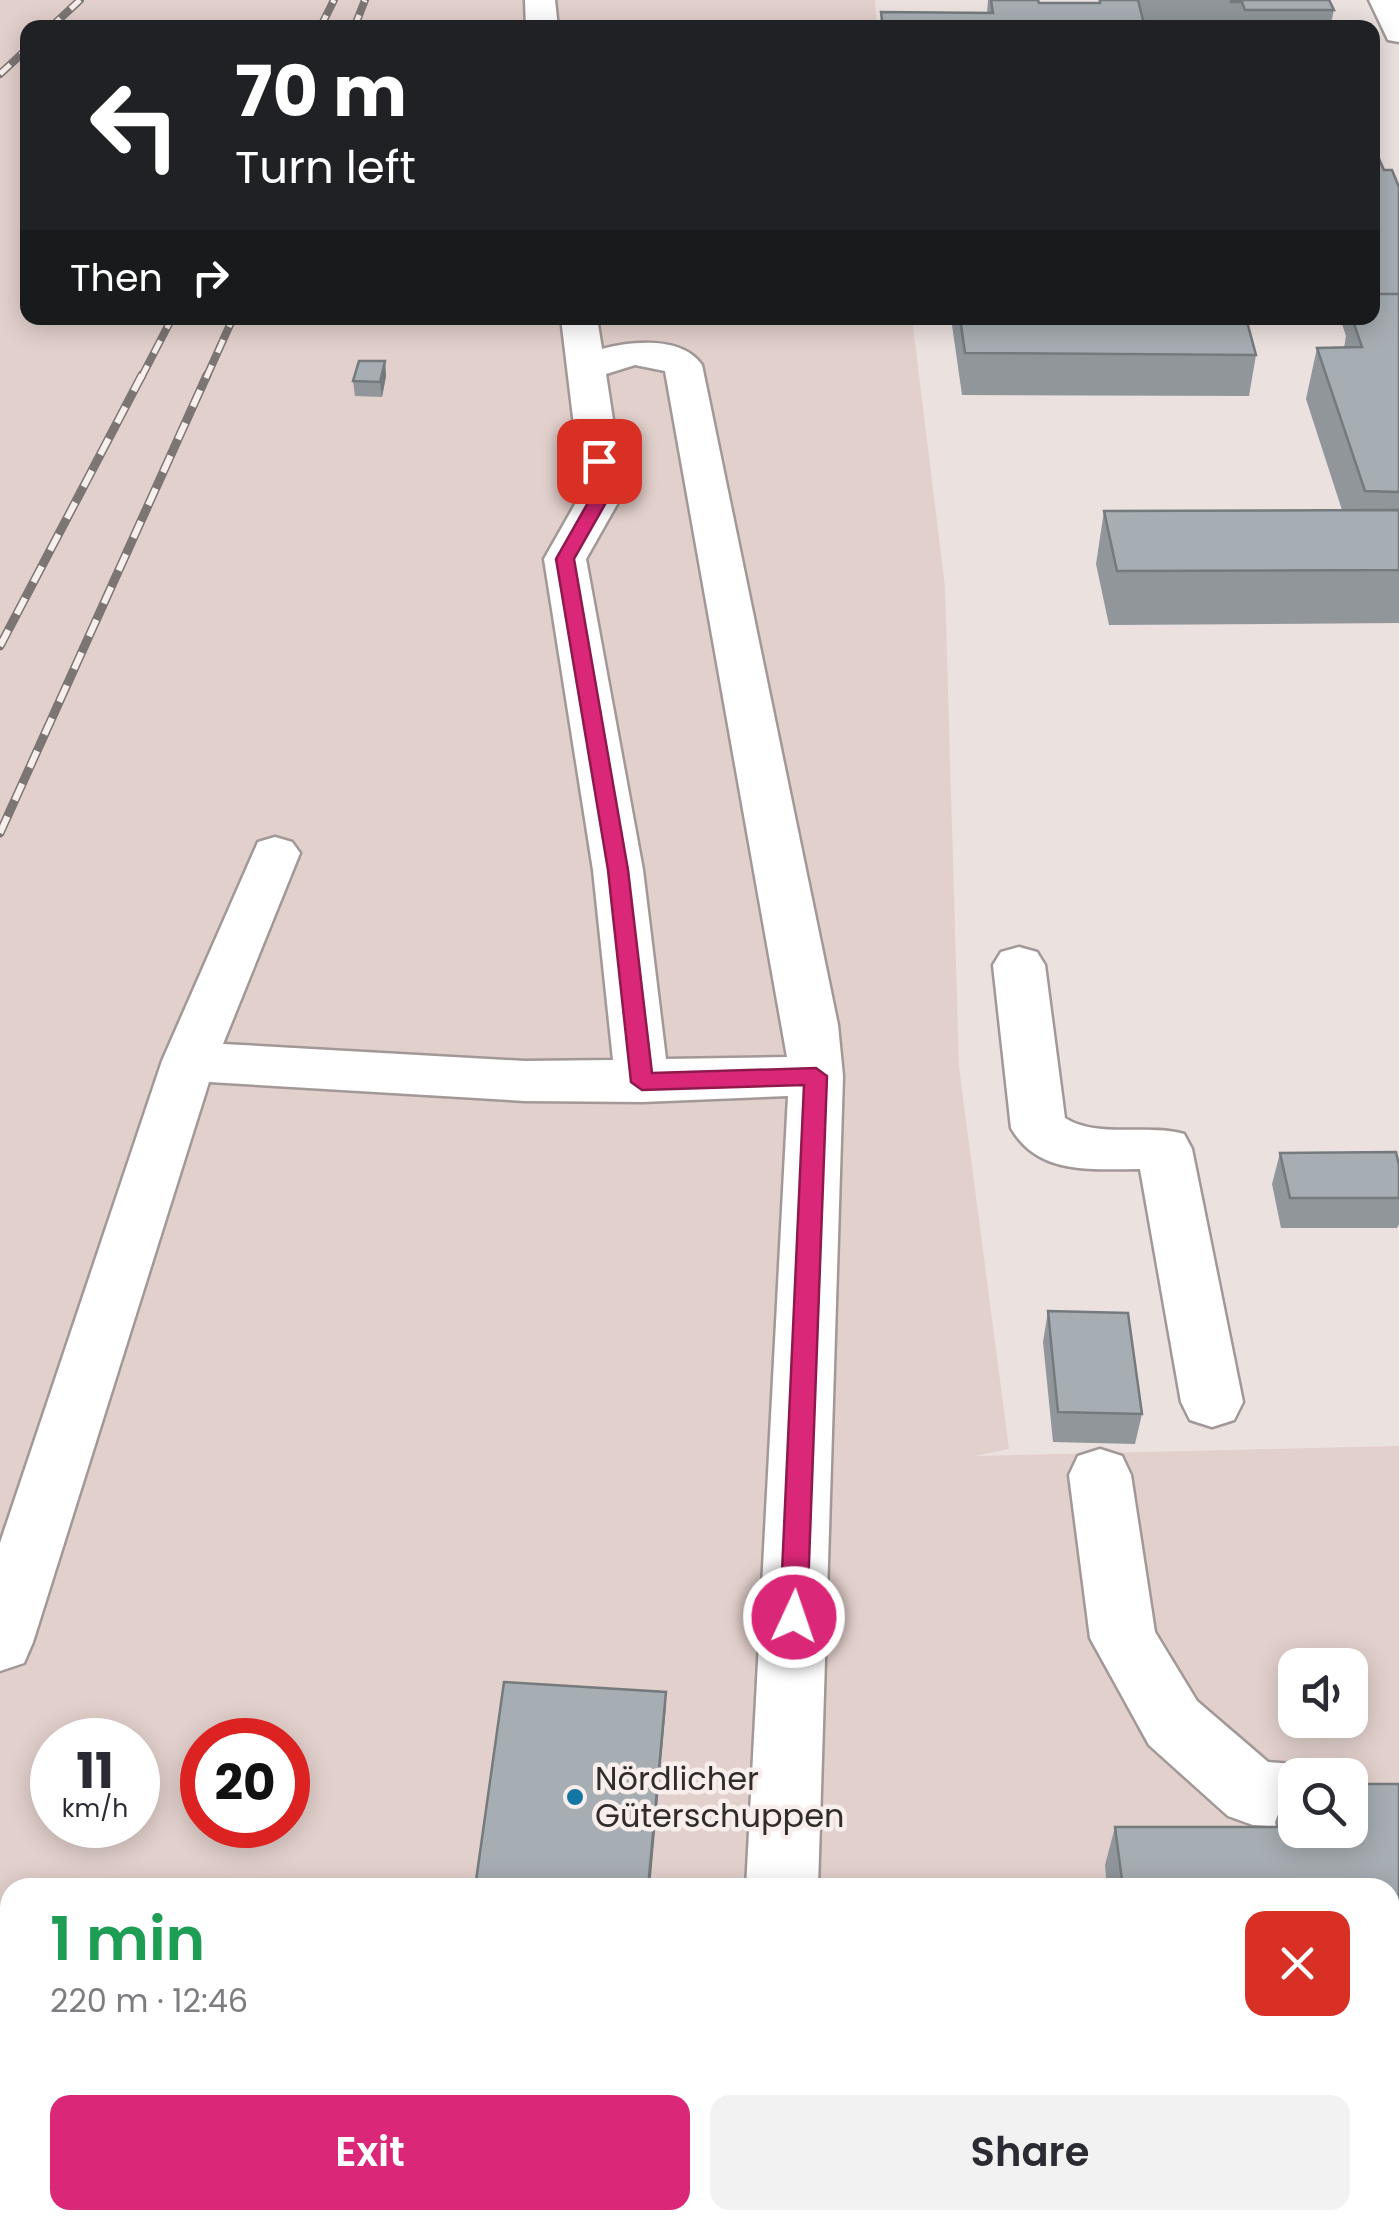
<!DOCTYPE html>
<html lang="en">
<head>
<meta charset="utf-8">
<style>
	:root { --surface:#fff; --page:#f2f2f3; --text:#2b2b33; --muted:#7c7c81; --accent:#db2777 }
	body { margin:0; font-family:Poppins,sans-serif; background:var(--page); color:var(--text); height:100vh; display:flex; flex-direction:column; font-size:38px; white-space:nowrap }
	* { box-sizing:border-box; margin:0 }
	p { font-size:32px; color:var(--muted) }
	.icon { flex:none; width:55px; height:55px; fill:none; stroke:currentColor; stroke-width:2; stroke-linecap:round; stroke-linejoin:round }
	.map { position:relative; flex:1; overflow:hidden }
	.details { position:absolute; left:0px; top:1878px; width:1400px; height:352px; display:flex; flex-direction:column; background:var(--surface); border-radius:30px 30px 0 0; box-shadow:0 5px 25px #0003 }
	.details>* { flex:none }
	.banner { position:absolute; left:20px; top:20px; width:1360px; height:305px; border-radius:20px; box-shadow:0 5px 25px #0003; background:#202124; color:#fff; overflow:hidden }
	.tools { position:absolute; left:1278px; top:1648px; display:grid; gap:20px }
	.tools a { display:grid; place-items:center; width:90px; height:90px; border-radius:20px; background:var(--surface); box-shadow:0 5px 25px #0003; font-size:50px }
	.speed { position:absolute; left:30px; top:1718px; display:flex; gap:20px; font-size:50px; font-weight:700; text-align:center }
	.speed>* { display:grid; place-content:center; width:130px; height:130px; border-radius:50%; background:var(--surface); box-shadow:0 5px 25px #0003; line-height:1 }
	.speed small { font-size:25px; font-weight:400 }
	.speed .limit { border:15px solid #d22; background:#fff; color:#111 }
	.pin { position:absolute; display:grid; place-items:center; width:85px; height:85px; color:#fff; margin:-42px; border-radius:20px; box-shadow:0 5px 15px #0006 }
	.me { position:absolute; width:110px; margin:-55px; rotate:3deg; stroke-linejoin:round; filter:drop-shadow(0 0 8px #0008) }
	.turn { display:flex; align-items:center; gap:35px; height:210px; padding:0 50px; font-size:45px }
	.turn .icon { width:130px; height:130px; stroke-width:2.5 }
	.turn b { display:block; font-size:70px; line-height:85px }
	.then { display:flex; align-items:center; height:95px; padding:0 50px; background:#0003; gap:20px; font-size:38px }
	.round { display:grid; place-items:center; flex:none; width:105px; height:105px; border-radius:20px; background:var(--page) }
	.summary { display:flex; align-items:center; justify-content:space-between; height:170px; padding:0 50px }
	h1 { font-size:60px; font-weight:600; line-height:75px; color:#1e9e55 }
	.cta { display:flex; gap:20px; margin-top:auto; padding:20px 50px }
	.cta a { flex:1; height:115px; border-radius:20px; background:var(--accent); color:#fff; font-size:40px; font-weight:600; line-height:115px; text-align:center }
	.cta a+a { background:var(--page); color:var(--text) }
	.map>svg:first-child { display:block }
	.built { fill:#e2d0cc; fill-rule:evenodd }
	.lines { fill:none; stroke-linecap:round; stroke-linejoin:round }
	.minor-casing { stroke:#a19897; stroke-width:5 }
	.major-casing { stroke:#a19897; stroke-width:5 }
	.minor { fill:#fff; fill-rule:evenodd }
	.major { fill:#fff; fill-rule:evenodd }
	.rail-far1-casing { stroke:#7b7574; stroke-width:8 }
	.rail-casing { stroke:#7b7574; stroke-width:9 }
	.rail-far1 { stroke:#f8eeec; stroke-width:5; stroke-dasharray:14; stroke-linecap:butt }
	.rail { stroke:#f8eeec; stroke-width:6; stroke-dasharray:18; stroke-linecap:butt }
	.wall { fill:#90969a }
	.shaded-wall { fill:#757a7d }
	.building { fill:#a7aeb3; stroke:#757a7d; stroke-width:2.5 }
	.route { fill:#db2777; stroke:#8e194d; stroke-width:2.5 }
	.poi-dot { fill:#1376a3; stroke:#f8eeec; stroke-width:4 }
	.labels { text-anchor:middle; stroke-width:9; stroke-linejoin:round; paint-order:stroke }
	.near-poi-label { font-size:32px; fill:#302c2b; stroke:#f8eeec; text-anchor:start }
</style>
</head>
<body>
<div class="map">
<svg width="1399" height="2228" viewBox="0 0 1399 2228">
	<rect width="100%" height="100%" fill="#ebe1df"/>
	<path class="built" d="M0,0H875L877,27L28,28V318H912L945,587L959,1067L1009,1449L974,1456L1399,1446V2228H0ZM1295,1665H1350V1720H1295ZM52,1740H138V1825H52ZM202,1740H288V1825H202ZM1295,1775H1350V1830H1295ZM10,1888H1390V2220H10Z"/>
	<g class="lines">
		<g class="minor-casing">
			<path id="minor" d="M525,0H555L558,28H526Z
				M561,318H597L602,349C632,341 682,336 702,365L838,1025L843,1076L818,1888H746L788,1096L642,1102L525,1101L209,1082L33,1642L24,1663L0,1671V1543L162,1061L258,842L275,837L292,842L300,853L223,1044L525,1061L613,1060L593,870L544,559L582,492ZM635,365L665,371L787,1057L666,1059L643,870L586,559L624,492L606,374Z
				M1019,947L1037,952L1045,965L1065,1118C1098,1139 1146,1123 1184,1134L1192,1149L1243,1402L1234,1420L1212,1427L1190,1420L1181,1402L1140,1169C1093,1169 1038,1176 1011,1128L993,965L1001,952Z
				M1100,1449L1122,1456L1131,1475L1155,1632L1197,1701L1268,1762L1295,1764L1320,1773L1295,1775V1828L1253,1825L1228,1816L1149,1745L1090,1638L1069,1475L1078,1456Z
				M728,2220H808V2228H728Z"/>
		</g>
		<g class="major-casing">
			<path id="major" d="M1369,0H1399V42L1388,40Z"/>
		</g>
		<use href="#minor" class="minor"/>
		<use href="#major" class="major"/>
		<g class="rail-far1-casing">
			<path id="rail-far1" d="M50,28L80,0
				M320,28L334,0
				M354,28L365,0
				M0,74L28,48
				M141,378L172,318
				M206,378L233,318"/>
		</g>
		<g class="rail-casing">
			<path id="rail" d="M0,646L142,375
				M0,833L207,375"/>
		</g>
		<use href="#rail-far1" class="rail-far1"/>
		<use href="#rail" class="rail"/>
	</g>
	<path class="wall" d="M988,0H1038L1039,3H1098L1099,0H1329L1334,10L1330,28H1194L1193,24H1144L1145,28H880L881,12L987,13Z
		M1384,170L1399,187V623L1109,625L1096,564L1104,511L1342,510L1306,399L1317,348H1344L1346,336L1340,318H1372Z
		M951,318H1246L1256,355L1249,396L962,395Z
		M385,361L386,376L382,397L355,396L353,381Z
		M1280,1153L1399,1165V1224L1397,1228H1281L1272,1184Z
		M1048,1311L1142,1414L1135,1444L1053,1442L1043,1342Z
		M1290,1784H1295V1830L1399,1784V2130H1390V1888H1107L1105,1865L1115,1827H1276L1275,1822Z"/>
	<path class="shaded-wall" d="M385,361L386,376L382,397L380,382Z
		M666,1692V1706L650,1888H648Z
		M114,2220H143L142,2228H112Z"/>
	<path class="building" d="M991,0H1038L1039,3H1100V0H1138L1145,28L883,27L881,12L993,13Z
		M1231,0H1329L1334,10H1245L1242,2H1231Z
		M1372,143L1384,170H1392L1399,187V294H1372Z
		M1372,294H1399V492L1365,491L1317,348L1362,347L1352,318H1372Z
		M960,318H1246L1256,355L965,353Z
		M359,361H385L380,382L353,381Z
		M1399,510V570L1117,571L1104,511Z
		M1396,1152L1399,1165V1198H1290L1280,1153Z
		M1048,1311L1128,1313L1142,1414L1058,1412Z
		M504,1682L666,1692L648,1888H475Z
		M1290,1784H1295V1809Z
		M1350,1784H1399V2097H1390V1888H1123L1115,1827H1295V1830H1350Z
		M0,2032H10V2220H114L112,2228H0Z
		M427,2220H617L616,2228H426Z"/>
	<path class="route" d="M599,456L607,461L612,492L574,559L628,870L652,1073L816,1068L827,1076L807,1617L803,1625L794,1629L784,1625L780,1617L804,1085L642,1090L631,1082L608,870L556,559L594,492L590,461Z"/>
	<circle class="poi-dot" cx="575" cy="1797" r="10"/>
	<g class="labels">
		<g class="near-poi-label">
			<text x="595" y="1790">Nördlicher<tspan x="595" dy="37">Güterschuppen</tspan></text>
		</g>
	</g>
</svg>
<div class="tools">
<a><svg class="icon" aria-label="sound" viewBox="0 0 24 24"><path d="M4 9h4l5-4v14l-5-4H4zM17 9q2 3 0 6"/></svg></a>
<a><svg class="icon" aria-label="search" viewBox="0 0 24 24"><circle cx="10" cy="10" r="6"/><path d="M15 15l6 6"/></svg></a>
</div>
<div class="speed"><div>11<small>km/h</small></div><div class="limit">20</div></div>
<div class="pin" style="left:599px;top:461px;background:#d93025"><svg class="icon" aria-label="arrive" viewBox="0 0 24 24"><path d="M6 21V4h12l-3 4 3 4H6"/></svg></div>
<svg class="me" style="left:794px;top:1617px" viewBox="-20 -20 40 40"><circle r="17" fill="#db2777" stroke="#fff" stroke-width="3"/><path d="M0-11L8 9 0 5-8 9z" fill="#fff"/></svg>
<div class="banner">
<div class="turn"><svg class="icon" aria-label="left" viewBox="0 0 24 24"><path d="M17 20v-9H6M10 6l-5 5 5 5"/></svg><div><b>70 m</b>Turn left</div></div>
<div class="then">Then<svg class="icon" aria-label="right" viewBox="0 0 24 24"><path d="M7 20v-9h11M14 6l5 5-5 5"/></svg></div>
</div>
<section class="details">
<div class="summary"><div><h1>1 min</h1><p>220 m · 12:46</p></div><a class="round" style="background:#d93025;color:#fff"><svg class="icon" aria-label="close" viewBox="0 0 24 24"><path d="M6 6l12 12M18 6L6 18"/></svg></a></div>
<div class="cta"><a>Exit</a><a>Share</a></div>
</section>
</div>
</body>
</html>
